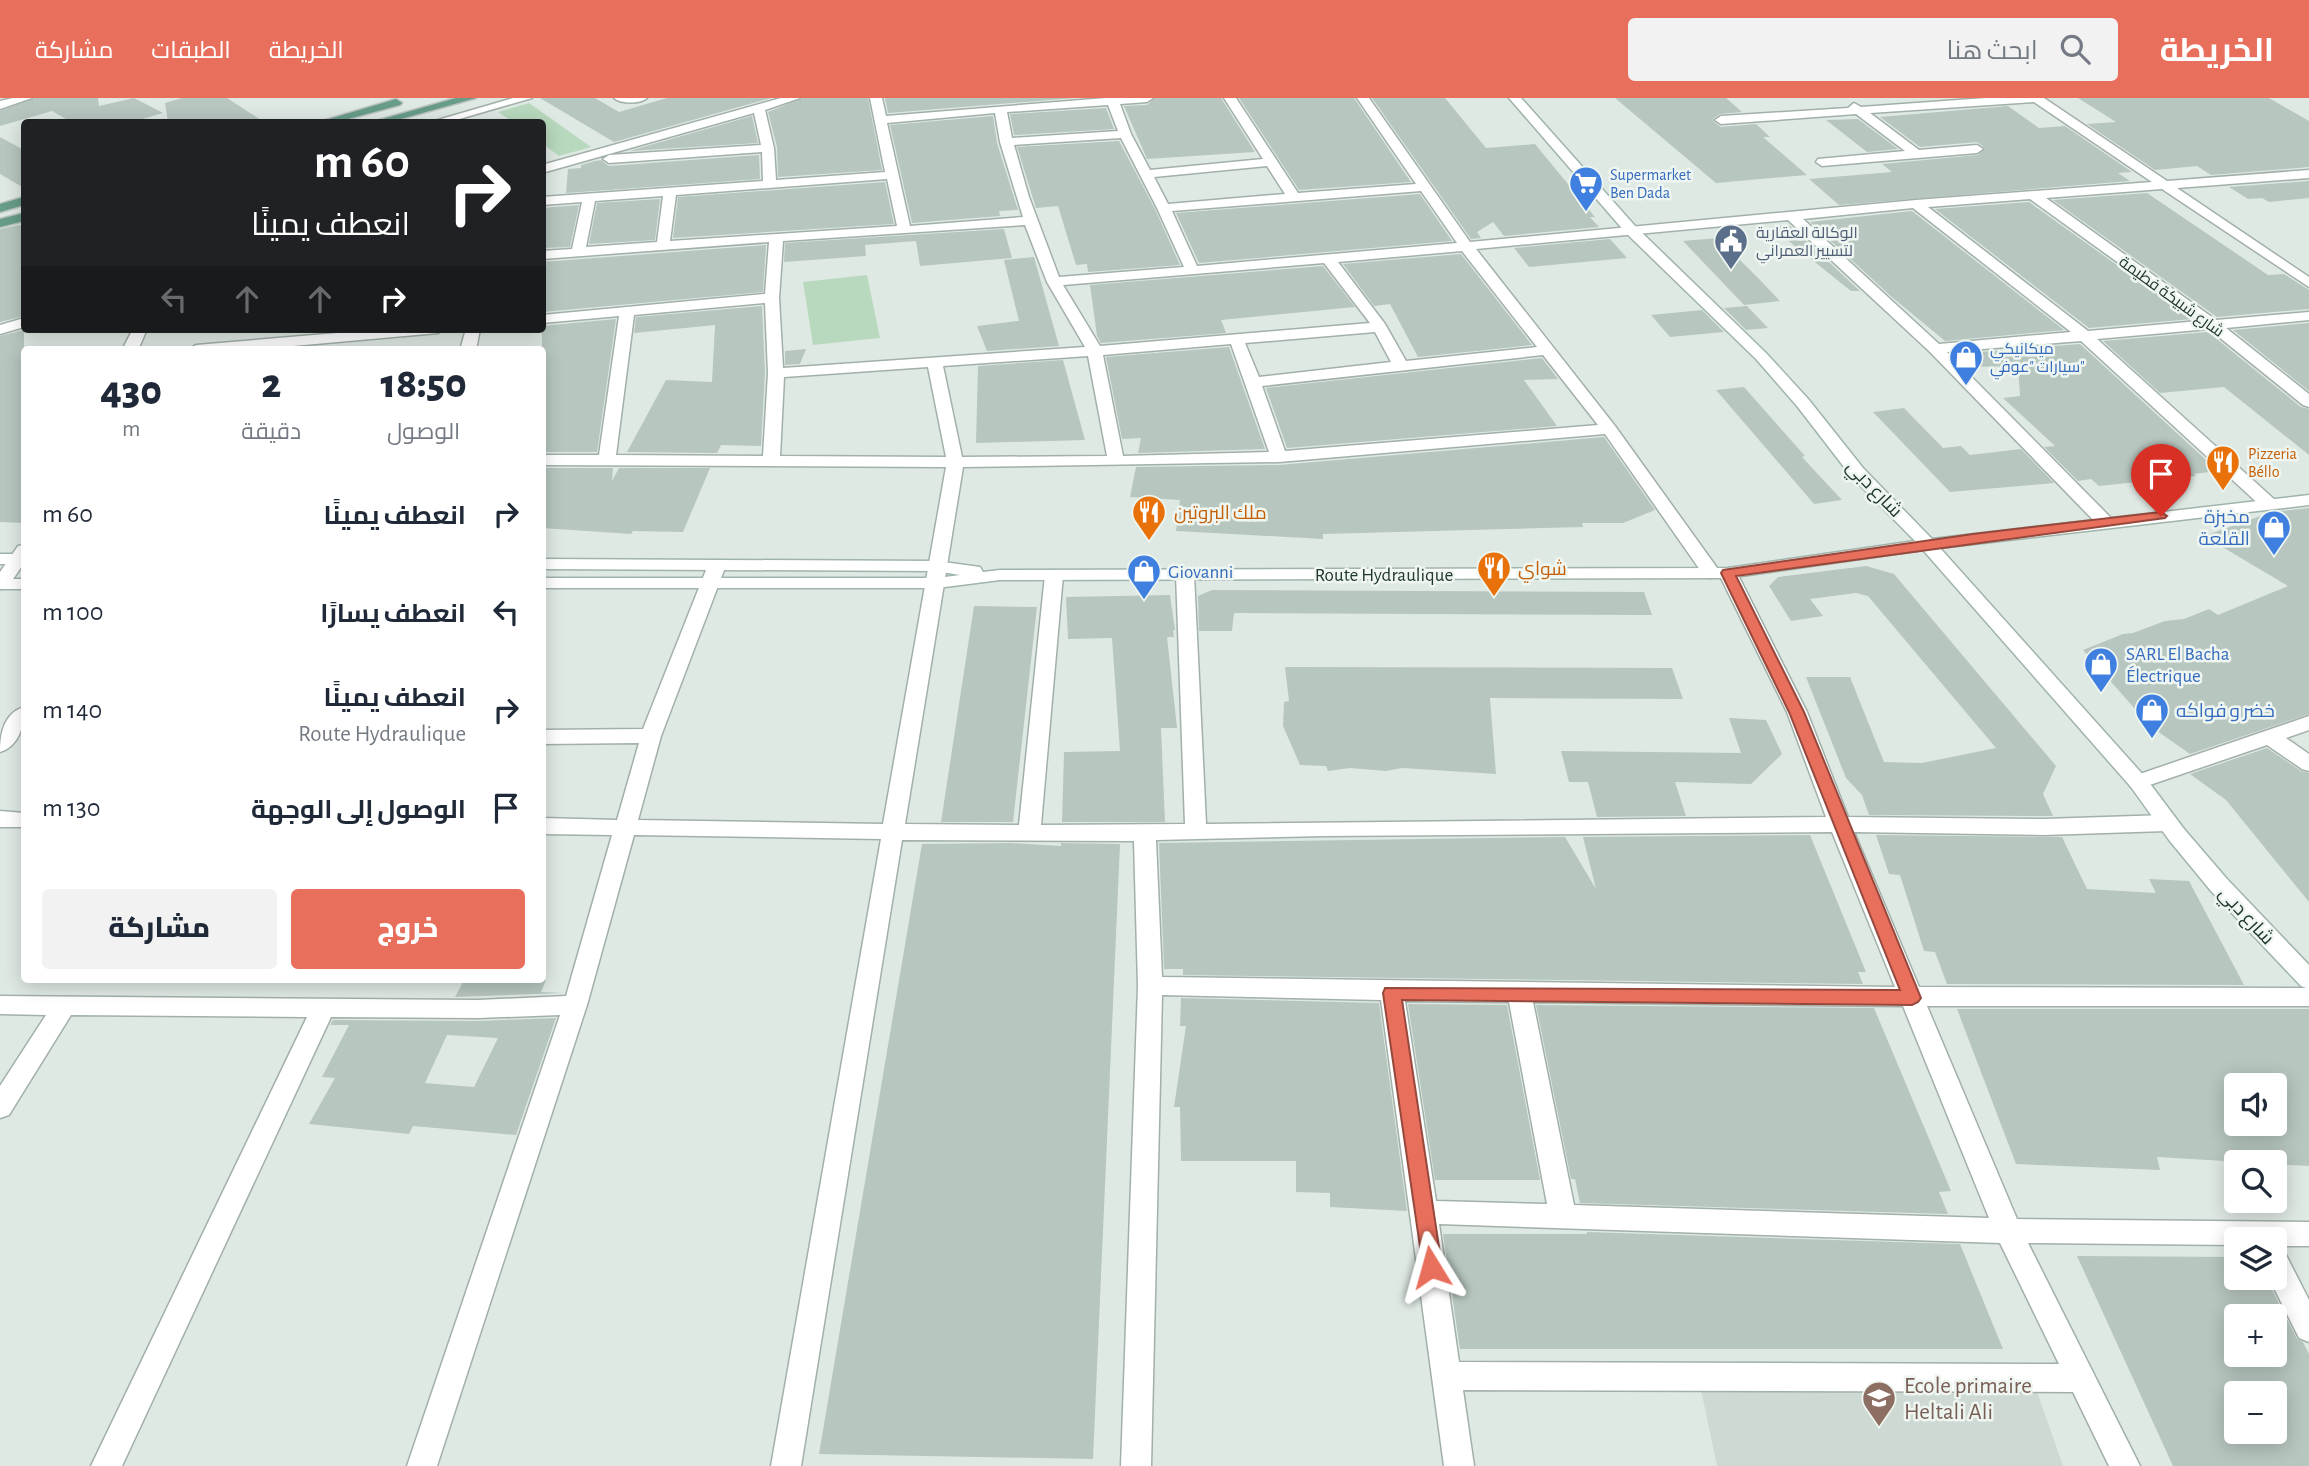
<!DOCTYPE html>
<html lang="ar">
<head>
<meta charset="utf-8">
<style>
	:root { --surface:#fff; --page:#f2f2f3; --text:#1f2937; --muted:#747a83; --accent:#e96f5d }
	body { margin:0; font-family:"Alegreya Sans",Cairo,sans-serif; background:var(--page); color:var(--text); direction:rtl; height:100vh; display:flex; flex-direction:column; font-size:26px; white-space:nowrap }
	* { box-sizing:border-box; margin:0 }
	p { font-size:23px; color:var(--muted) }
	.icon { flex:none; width:38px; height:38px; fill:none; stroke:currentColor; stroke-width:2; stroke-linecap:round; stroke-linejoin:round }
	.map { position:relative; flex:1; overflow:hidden; direction:ltr }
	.sheet { position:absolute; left:21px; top:248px; width:525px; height:637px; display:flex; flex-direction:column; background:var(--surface); border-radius:7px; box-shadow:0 4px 18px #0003; direction:rtl }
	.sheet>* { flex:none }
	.guide { position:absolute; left:21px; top:21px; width:525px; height:214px; border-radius:7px; box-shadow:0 4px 18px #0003; direction:rtl; background:#202124; color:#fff; overflow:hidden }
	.fabs { position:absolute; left:2224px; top:975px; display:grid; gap:14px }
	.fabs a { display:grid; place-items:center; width:63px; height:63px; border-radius:7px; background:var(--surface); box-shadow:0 4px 18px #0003; font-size:35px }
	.pin { position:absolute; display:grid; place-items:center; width:60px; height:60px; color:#fff; margin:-72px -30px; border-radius:50% 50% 50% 0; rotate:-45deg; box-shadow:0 0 7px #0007 }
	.pin .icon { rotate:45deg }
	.me { position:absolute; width:77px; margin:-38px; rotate:352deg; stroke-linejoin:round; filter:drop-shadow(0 0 5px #0008) }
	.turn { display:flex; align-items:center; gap:24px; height:147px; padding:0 21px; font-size:32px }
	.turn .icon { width:91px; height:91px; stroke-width:2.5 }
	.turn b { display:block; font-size:49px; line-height:60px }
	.lanes { display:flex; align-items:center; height:66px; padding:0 21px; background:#0003; justify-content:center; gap:35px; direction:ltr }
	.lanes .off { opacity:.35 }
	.eta { display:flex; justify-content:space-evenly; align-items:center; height:119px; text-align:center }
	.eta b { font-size:42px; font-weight:800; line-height:49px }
	.action { display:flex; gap:14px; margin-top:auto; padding:14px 21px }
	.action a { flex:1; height:80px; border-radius:7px; background:var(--accent); color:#fff; font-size:28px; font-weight:800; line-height:80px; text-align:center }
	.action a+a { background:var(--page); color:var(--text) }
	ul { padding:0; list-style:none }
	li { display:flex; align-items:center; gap:21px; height:98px; padding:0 21px }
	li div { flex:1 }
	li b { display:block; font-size:26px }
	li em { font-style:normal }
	header { display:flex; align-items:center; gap:42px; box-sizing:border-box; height:98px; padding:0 35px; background:var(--accent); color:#fff }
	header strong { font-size:33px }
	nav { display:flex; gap:38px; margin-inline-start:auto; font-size:24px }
	.search { width:490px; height:63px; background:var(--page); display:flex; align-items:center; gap:18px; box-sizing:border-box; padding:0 24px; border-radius:7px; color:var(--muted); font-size:26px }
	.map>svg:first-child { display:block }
	.built { fill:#cdd9d2 }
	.green { fill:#b8d9be }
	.building { fill:#b7c6bf; fill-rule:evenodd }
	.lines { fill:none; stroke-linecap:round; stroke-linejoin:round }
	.minor-casing { stroke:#a2b0a9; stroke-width:3 }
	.secondary-casing { stroke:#9fb4aa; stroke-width:3 }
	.primary-casing { stroke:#bcc3c1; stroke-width:3 }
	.minor { fill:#fff; fill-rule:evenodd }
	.secondary { fill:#fff; fill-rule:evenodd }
	.primary { fill:#669c88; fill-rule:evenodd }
	.route { fill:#e96f5d; stroke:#97483c; stroke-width:2 }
	.labels { text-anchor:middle; stroke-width:5; stroke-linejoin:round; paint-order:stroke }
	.far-shop-label { font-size:16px; fill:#366cbe; stroke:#eff6f1; text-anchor:start }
	.far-service-label { font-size:16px; fill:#4e5e75; stroke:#eff6f1; text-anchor:start }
	.far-street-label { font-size:16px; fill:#21382f; stroke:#eff6f1 }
	.far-food-label { font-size:16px; fill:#c56008; stroke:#eff6f1; text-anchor:start }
	.street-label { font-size:19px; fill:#21382f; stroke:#eff6f1 }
	.food-label { font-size:19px; fill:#c56008; stroke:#eff6f1; text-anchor:start }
	.shop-label { font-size:19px; fill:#366cbe; stroke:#eff6f1; text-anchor:start }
	.near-education-label { font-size:23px; fill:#785e54; stroke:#eff6f1; text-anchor:start }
</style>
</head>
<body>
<header>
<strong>الخريطة</strong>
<div class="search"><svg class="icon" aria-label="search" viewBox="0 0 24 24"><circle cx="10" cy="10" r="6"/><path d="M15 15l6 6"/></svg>ابحث هنا</div>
<nav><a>الخريطة</a><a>الطبقات</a><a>مشاركة</a></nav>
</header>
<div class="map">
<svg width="2309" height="1368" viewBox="0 0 2309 1368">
	<rect width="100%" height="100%" fill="#dfe9e3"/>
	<path class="built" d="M2035,1288L2063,1368H1717L1701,1292Z"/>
	<path class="green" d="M529,5L591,49L559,58L543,46L542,24H513L498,14Z
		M867,177L880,240L813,247L803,184Z"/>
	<path class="building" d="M35,0H98L99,8L134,0L163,15L132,24H67L66,21L52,13L0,28V13Z
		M182,0H227L264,24H168L165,5Z
		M540,0H595L619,14L667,0H771L614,44Z
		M803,0H868L882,72L778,79L777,49L768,14Z
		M885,0H1074L888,15Z
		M1155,0H1221L1255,54L1147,61L1124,8L1147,7Z
		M1239,0H1354L1411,84L1299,92Z
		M1372,0H1445L1486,50L1535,46L1595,119H1590L1599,129L1504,138L1493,124L1477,134L1481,140L1471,141Z
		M1615,0H1726L1742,14L1720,16L1713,21L1714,24L1721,29L1756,26L1770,39H1763L1807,77L1716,85Z
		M2078,0H2269L2309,23V69L2211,77L2197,68L2155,72L2087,26L2116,24Z
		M2008,8L2039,30L2065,28L2132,74L2118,75L2130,83L1839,107L1809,81L1892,74L1882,66L1978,57L1985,50L1977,44L1920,49L1880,19Z
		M1106,10L1114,31L1014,37L1010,16Z
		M752,18L758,45L629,53Z
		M993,18L997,45L1018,112L999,113L1000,118L912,125L890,27Z
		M1858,21L1898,51L1867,54L1826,22Z
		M0,39L24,52V90L0,76Z
		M1119,43L1155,111L1180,167L1088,174L1087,166L1076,167L1058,108L1036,110L1017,49Z
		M759,57L760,81L566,95L568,71L581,70V67L595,63L601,62L609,68Z
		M2309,83V100L2269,104L2262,100L2248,101L2229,89Z
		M885,84L894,126L673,140L678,99Z
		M2147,95L2268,177L2284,176L2309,192V211L2217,219L2053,102Z
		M1420,96L1452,143L1199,165L1176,115Z
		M660,101L655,142L589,146L597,105Z
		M2029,104L2192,221L2089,230L1935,111Z
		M579,107L570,149L542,150V110Z
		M1912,113L2064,232L1945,243L1893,200L1810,124Z
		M24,126V218L0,224V131Z
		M1789,127L1860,193H1851L1771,129Z
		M1004,131L1012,160L920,168L916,143L865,147L866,158L784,164L785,145Z
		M1718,140L1760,182L1780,203L1744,207L1683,143Z
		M1610,141L1627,160L1529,169L1514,150Z
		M766,147L763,194L542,214V164Z
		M1461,156L1532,247L1418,259L1390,206L1374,208L1343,166Z
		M1034,159L1059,248L987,253L977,228L1019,223L1004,162Z
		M1323,168L1355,209L1221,222L1226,235L1101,245L1097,238L1090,187Z
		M762,208L765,275L761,348L721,347L717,355L627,354L666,282L712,284L715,227L634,235L636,219Z
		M1747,208L1768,230L1746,232L1724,210Z
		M1702,212L1724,234L1670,239L1651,217Z
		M616,221L597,354H542V228Z
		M2309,225V293L2233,232Z
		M24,232V425L0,424V238Z
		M2208,234L2301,309L2309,311V357L2224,289L2160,295L2103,243Z
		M2080,246L2218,373L2194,376L2196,378L2099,388L2091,381L2078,383L2044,349L2055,348L2003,300L2020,298L2018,268L1968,269L1954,256Z
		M1229,249L1265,351L1138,355L1141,340L1122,341L1106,259Z
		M806,251L800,266L785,267V253Z
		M1542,260L1558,281L1524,282L1557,328L1287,350L1266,290Z
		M1063,262L1085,342L976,345L978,268Z
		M1744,289L1805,358L1802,359L1842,402L1814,406L1716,292Z
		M1904,310L1943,350L1961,348L1970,357L2021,351L2054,385L1950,394L1873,314Z
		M1604,339L1655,412L1623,425H1582L1583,429L1323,436V441L1176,433L1180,402L1130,399L1136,369L1279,367Z
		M542,370H613L612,383L619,370H710L683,434L633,433L631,436L542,430Z
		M2309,410V616L2190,656L2150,628L2083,552L2123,536L2133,535L2165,523L2184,521L2209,511L2218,517L2288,488L2204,438L2272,414Z
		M1866,468L1894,476L2056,668L2043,696L2053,718L1869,717L1862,697L1846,680L1806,579H1850L1884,664L1922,665L1996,650L1868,498L1856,495L1810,501L1823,518L1791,523L1769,488L1778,479Z
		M1212,492L1644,494L1652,517L1234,515L1232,533H1199L1198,498Z
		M1170,497L1175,532H1173L1174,539H1167L1177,630H1161L1165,724H1062L1064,654L1120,653L1112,540L1068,541L1066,499Z
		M974,508L1037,509L1013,724H941Z
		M1285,569L1672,570L1683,601L1490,600L1496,676L1402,670L1386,673L1350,670L1328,673L1326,668L1300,667L1283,628L1284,604L1289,603Z
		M1729,620L1766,622L1782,656L1751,686L1675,684L1686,718L1597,719L1588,684H1569L1561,653L1741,655Z
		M2267,650L2301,673L2309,675V804L2226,702L2190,676Z
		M1810,737L1866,874H1858L1863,886L1183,877V871H1164L1159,745L1565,739L1596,791L1583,739Z
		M1876,737L2062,739L2087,791L2156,795L2149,781L2189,783L2244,887L1947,886L1935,854L1924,853L1900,777L1889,776Z
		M1011,745L1061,748V745L1120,746L1093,1361L819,1356L922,746Z
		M464,882H546L541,894L564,895L455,899Z
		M1181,900L1379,905L1407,1113L1330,1109V1095L1296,1094V1063H1181L1180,1009H1174L1186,928H1180Z
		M1408,906L1507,907L1540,1082H1435Z
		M1536,907L1874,910L1951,1093L1939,1094L1948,1116L1580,1105L1575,1081H1571Z
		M1957,911H2309V1068L2157,1059L2160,1072L2016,1066ZM2236,987H2275V1026H2236Z
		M556,920L516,1037L413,1028L409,1036L309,1026L335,980L322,979L349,927H330L333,922L478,923ZM447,937L498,940L474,989L425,985Z
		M1587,1134L1960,1146L2003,1251H1460L1443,1136H1587Z
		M2077,1158L2236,1159V1180H2266L2297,1241L2303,1244L2309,1256V1368H2173ZM2236,1218H2275V1256H2236ZM2236,1295H2275V1334H2236Z"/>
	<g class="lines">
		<g class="minor-casing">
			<path id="minor" d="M13,0H32L0,11V3Z
				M513,0H532L449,24H431Z
				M614,0H647C640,6 621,6 614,0Z
				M781,0H800L765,12L774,50L776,82L885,74L870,0H882L886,18L1106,0H1153L1147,4L1120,6L1131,36L1150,72L1263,61L1224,0H1236L1298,95L1416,86L1357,0H1369L1470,144L1916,102L2152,84L2034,4L1870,15L1919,52L1977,47L1983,51L1977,55L1822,68L1816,64L1818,61L1905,53L1856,16L1721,26L1715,22L1721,18L1848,10L1854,5L1861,9L1986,0H2044L2167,83L2309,72V80L2177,90L2309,179V189L2162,91L2046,100L2216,222L2309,214V222L2226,230L2309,296V309L2303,307L2209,231L2097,241L2275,402L2278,406L2275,410H2263L2081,243L1947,254L2111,420L2114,424L2111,428H2099L1930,254L1788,122L1476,151L1615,328L1720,474L1728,470L1737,475L1807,614L1848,719L2044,721L2166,717L2174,720L2177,725L2174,730L2166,733L2044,737L1854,734L1919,889L2309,890V908H1927L2017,1121L2309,1124V1148H2275V1141H2236V1147L2028,1145L2140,1368H2109L2073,1294L1463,1292L1474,1368H1444L1381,902L1162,897L1151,1368H1121L1138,888L1134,743L902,742L801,1368H771L881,741L634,737L587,907L437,1368H407L560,917L478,920L331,919L122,1368H91L307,919L71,917L9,1017L0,1020V988L46,917L0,916V898L478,902L566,898L612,737L542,736V720L617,722L639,645L542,646V632L643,631L708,467L717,462L726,467L661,638L638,722L883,726L946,369L542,367V357H599L619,218L542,225V217L765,196L769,144L542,161V153L572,151L582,104L542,107V99L763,83L762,54L609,65L603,61L609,57L761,47L754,15L542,75V67ZM1108,7L1118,33L1012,40L1007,14ZM995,15L1000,44L1023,119L910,128L887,25ZM1121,40L1157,110L1184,169L1059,179L1029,99L1014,47ZM1267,68L1285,96L1168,106L1154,79ZM887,81L897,128L670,143L676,97ZM1421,93L1457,145L1197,168L1172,113ZM663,98L657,144L586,149L595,103ZM2030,101L2199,223L2088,233L1928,109ZM1913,110L2071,234L1939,246L1803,121ZM1025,127L1047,184L1085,249L783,270L779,200L783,143ZM1462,153L1537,249L1406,263L1385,226L1338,164ZM1324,165L1370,225L1100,248L1063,187ZM765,205L768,275L763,358L616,357L634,217ZM1375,234L1391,264L1259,279L1245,245ZM1231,246L1269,354L1123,358L1103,257ZM1543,257L1598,327L1285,353L1262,288ZM1088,258L1107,358L962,359L943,268ZM928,269L946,359L780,358L784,279ZM1605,336L1705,479L1711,480L1719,476L1787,614L1826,719L1206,726L1194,476L1185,471L1176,476L1185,726L1041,727L1063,477L1054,472L1045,477L1019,727L905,726L963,369L1279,364ZM1832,734L1895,889L1162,879L1156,742L1324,738ZM1405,903L1509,904L1547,1106L1436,1103ZM1533,904L1903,908L1989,1120L1574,1107ZM1439,1126L2000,1145L2059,1266L1459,1264Z
				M24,220V229L0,236V227Z
				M133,231H147L138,252H122Z
				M386,231H445L438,235L248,252H188L196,247Z
				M466,231H480L476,252H460Z
				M24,447V465L7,490L0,491V474L18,448Z
				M24,609C25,626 19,649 0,654C0,636 4,615 24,609Z
				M2309,618V632L2286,640L2309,656V673L2302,671L2267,647L2138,691L2131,689L2128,684L2131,679Z
				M0,713L24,715V729H0Z
				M2275,1152L2285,1155L2309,1202V1244L2299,1240L2269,1180H2275Z"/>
		</g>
		<g class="secondary-casing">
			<path id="secondary" d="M1509,0H1521L1636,129L1766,255L1809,302L1863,370L1932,441L2309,397V407L1940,450L2145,679L2184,731L2227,781L2309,867V891L2301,888L2211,793L2169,742L2131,689L1923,452L1728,480L1000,482L937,490H542V480H937L960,477L936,473L542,471V461L936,463L980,469L983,474L1000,472L1728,470L1915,443L1851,378L1797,308L1756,261L1626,135Z
				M0,456H24V466H0Z
				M0,481H24V491H0Z"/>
		</g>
		<g class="primary-casing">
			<path id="primary" d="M456,0H476L390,24H372Z
				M396,1L402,5L400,7L337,24H319Z
				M24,99V107L0,114V106Z
				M24,115V123L0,129V121Z"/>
		</g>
		<use href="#minor" class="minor"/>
		<use href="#secondary" class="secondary"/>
		<use href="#primary" class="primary"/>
	</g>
	<path class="route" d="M2161,414L2167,418L2165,420L1736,478L1804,614L1921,900L1918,904L1912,907L1402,902L1442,1169L1439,1176L1431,1178L1424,1176L1383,895L1385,890L1900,892L1789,614L1721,475L1723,472L1973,436Z"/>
	<defs>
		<g id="supermarket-pin" transform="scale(1.75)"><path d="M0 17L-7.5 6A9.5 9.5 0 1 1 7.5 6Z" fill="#3f7fe0" stroke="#eff6f1"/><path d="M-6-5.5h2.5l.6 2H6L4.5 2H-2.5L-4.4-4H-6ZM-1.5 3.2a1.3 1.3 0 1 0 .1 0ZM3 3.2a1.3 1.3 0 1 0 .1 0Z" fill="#fff"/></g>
		<g id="civic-pin" transform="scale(1.75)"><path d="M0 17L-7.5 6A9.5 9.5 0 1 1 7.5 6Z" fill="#5c6f8a" stroke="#eff6f1"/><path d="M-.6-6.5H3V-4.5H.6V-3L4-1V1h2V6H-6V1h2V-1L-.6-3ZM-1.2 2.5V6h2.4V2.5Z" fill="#fff"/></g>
		<g id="shop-pin" transform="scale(1.75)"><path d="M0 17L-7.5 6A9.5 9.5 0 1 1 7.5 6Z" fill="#3f7fe0" stroke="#eff6f1"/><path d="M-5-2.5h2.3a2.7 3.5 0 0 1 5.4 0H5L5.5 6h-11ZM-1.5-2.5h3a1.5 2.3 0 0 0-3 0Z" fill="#fff"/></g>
		<g id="restaurant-pin" transform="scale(1.75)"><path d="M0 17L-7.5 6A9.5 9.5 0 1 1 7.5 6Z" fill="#e8710a" stroke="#eff6f1"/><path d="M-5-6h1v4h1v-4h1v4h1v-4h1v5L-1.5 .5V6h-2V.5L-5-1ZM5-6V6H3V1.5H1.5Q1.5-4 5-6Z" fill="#fff"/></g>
		<g id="school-pin" transform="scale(1.75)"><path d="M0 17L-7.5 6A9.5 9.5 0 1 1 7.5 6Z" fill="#8d6e63" stroke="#eff6f1"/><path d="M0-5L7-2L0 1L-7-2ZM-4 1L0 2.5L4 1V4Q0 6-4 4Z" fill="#fff"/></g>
	</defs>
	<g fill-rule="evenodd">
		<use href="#supermarket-pin" x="1586" y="85"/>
		<use href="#civic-pin" x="1731" y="143"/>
		<use href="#shop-pin" x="1966" y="259"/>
		<use href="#restaurant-pin" x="2223" y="364"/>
		<use href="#restaurant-pin" x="1149" y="414"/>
		<use href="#shop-pin" x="2274" y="429"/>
		<use href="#restaurant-pin" x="1494" y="470"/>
		<use href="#shop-pin" x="1144" y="473"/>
		<use href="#shop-pin" x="2101" y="566"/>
		<use href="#shop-pin" x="2152" y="612"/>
		<use href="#school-pin" x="1879" y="1300"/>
	</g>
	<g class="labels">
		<g class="far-shop-label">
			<text x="1610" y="82">Supermarket<tspan x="1610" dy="18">Ben Dada</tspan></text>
			<text x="1990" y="256">ميكانيكي<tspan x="1990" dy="18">سيارات "عوفي"</tspan></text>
		</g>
		<g class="far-service-label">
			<text x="1756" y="140">الوكالة العقارية<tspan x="1756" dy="18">لتسيير العمراني</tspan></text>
		</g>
		<g class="far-street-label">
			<text transform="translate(2172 198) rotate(36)" y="6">شارع شبيكة فطيمة</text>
		</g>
		<g class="far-food-label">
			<text x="2248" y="361">Pizzeria<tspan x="2248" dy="18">Béllo</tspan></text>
		</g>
		<g class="street-label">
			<text transform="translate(1875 390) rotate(46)" y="7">شارع دبي</text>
			<text x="1384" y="483">Route Hydraulique</text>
			<text transform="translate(2247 817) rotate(47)" y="7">شارع دبي</text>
		</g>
		<g class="food-label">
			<text x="1174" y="421">ملك البروتين</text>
			<text x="1518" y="477">شواي</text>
		</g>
		<g class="shop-label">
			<text x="2250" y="425" text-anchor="end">مخبزة<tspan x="2250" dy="22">القلعة</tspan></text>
			<text x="1168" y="480">Giovanni</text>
			<text x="2126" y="562">SARL El Bacha<tspan x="2126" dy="22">Électrique</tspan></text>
			<text x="2176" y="619">خضر و فواكه</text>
		</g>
		<g class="near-education-label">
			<text x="1904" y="1295">Ecole primaire<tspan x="1904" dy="26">Heltali Ali</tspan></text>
		</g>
	</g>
</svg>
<div class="fabs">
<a><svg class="icon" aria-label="sound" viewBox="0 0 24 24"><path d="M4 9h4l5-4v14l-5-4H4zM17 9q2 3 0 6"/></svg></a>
<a><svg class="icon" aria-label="search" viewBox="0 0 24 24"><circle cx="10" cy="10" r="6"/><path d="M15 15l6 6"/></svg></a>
<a><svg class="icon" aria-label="layers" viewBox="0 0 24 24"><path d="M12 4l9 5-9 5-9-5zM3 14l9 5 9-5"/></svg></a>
<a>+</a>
<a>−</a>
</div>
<div class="pin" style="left:2161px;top:418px;background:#d93025"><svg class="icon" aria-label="arrive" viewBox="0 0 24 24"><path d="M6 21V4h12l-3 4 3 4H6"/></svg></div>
<svg class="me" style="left:1431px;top:1169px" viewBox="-20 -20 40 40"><path d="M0-17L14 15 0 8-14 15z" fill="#e96f5d" stroke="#fff" stroke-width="4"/></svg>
<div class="guide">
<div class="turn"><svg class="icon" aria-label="right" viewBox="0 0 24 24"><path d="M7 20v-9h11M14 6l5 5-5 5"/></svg><div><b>60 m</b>انعطف يمينًا</div></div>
<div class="lanes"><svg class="icon off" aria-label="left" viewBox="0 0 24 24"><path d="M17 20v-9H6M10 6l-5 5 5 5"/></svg><svg class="icon off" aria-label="ahead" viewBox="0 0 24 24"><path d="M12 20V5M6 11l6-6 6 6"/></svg><svg class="icon off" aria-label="ahead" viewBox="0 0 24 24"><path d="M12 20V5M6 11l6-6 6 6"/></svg><svg class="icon" aria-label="right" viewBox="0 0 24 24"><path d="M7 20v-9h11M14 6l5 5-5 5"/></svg></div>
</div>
<section class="sheet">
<div class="eta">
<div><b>18:50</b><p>الوصول</p></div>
<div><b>2</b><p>دقيقة</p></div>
<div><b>430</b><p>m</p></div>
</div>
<ul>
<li><svg class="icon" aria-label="right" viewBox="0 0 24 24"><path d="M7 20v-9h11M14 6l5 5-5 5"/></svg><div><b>انعطف يمينًا</b></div><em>60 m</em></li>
<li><svg class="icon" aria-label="left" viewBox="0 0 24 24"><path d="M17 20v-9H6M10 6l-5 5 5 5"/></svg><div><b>انعطف يسارًا</b></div><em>100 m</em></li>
<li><svg class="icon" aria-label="right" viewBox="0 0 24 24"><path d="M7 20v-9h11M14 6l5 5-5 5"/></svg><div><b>انعطف يمينًا</b><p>Route Hydraulique</p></div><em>140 m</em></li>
<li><svg class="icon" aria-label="arrive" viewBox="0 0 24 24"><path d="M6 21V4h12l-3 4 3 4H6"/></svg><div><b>الوصول إلى الوجهة</b></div><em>130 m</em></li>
</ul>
<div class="action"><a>خروج</a><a>مشاركة</a></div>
</section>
</div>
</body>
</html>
